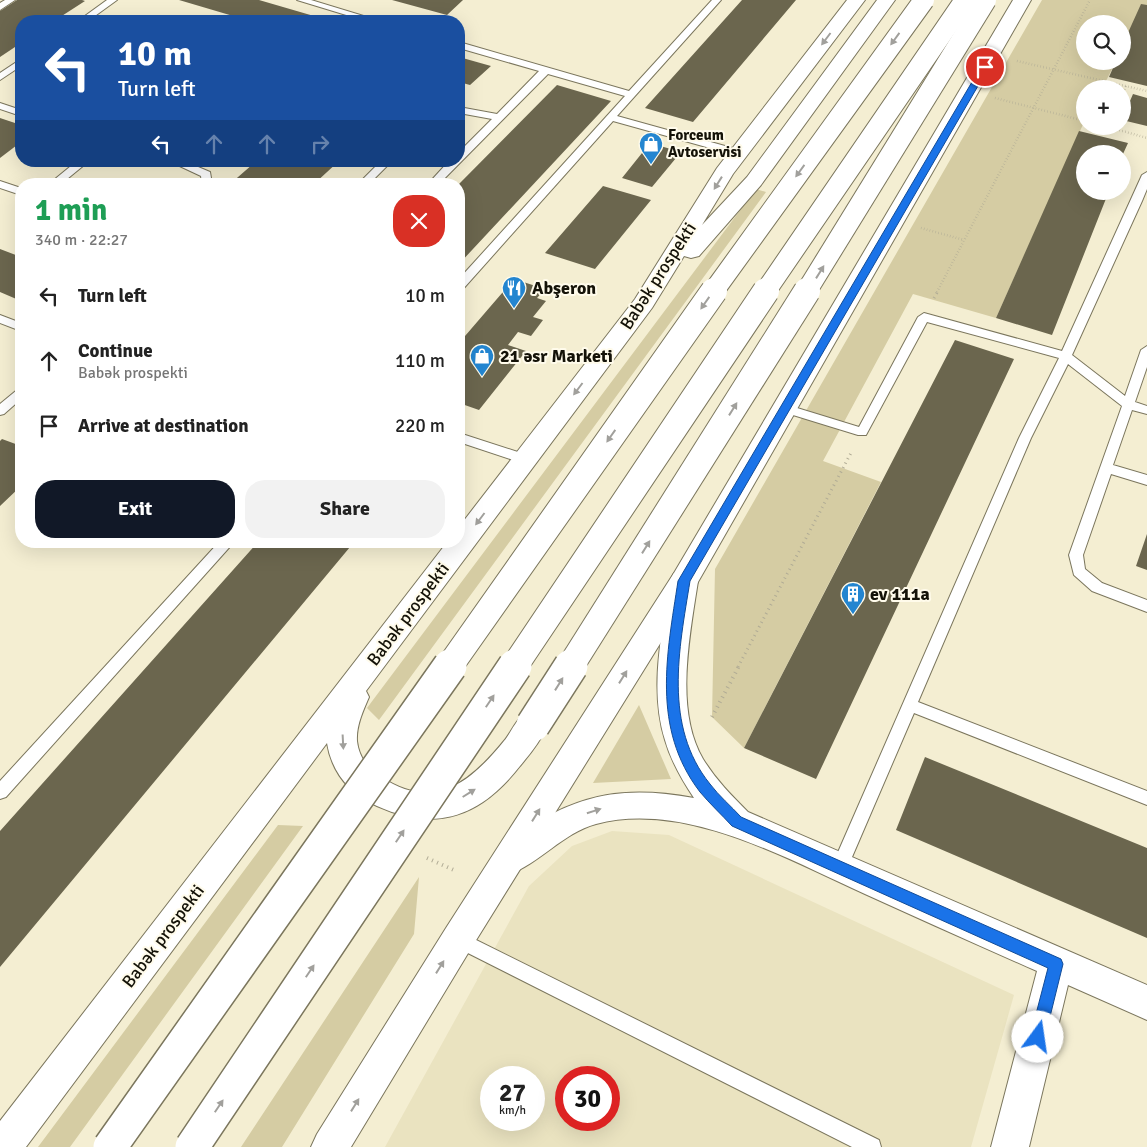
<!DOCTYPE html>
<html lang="en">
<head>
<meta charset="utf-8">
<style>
	:root { --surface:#fff; --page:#f2f2f2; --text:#222; --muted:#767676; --accent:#111827 }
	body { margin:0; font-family:Signika,sans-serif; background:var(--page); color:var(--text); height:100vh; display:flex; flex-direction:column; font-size:19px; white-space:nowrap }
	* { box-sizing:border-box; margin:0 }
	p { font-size:16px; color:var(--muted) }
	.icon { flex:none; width:28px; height:28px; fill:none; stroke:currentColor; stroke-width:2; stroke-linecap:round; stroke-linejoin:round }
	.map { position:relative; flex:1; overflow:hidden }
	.sheet { position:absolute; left:15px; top:178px; width:450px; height:370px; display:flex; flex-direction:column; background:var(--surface); border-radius:20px; box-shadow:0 5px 20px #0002 }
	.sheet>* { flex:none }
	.guide { position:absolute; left:15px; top:15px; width:450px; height:152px; border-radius:20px; box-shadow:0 5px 20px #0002; background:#1a4fa0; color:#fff; overflow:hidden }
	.tools { position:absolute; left:1076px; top:15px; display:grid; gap:10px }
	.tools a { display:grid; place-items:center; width:55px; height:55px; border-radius:50%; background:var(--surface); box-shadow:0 5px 20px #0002; font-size:25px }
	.speed { position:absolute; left:480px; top:1066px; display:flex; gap:10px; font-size:25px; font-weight:700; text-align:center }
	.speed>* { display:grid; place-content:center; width:65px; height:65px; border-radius:50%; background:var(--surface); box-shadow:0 5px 20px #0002; line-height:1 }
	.speed small { font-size:12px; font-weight:400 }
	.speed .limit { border:8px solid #d22; background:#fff; color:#111 }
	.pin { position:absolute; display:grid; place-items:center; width:42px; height:42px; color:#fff; margin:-21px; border:2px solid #fff; border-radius:50%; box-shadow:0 1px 5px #0007 }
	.me { position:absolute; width:55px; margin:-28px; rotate:14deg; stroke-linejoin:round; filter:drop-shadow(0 0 4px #0008) }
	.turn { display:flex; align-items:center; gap:18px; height:105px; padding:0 20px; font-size:22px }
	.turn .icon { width:65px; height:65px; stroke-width:2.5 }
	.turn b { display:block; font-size:35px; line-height:42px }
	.lanes { display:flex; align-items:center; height:48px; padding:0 20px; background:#0003; justify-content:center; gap:25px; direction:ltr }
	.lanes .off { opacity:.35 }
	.round { display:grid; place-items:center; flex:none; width:52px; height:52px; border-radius:20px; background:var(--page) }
	.overview { display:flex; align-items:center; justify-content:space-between; height:85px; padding:0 20px }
	h1 { font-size:30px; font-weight:700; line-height:38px; color:#1e9e55 }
	.cta { display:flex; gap:10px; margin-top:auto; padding:10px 20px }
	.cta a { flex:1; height:58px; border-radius:20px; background:var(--accent); color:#fff; font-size:20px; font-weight:700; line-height:58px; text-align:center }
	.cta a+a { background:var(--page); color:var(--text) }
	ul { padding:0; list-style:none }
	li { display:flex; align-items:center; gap:15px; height:65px; padding:0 20px }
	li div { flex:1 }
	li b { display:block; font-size:19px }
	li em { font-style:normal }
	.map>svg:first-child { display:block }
	.built { fill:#eae3c0; fill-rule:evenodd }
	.green { fill:#d5cca3 }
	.building { fill:#6b664e }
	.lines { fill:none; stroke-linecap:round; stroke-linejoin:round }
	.service-casing { stroke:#7b765d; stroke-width:2 }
	.minor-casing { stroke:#7b765d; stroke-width:2 }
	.secondary-casing { stroke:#7b765d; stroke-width:2 }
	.path-far2 { stroke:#b0ab95; stroke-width:2.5; stroke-dasharray:0.5 2.5; stroke-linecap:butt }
	.path-far1 { stroke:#b0ab95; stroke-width:3; stroke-dasharray:1 4; stroke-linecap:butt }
	.path { stroke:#b0ab95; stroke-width:4; stroke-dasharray:1 4.5; stroke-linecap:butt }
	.service { fill:#fff; fill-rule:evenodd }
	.minor { fill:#fff; fill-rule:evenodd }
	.secondary { fill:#fff; fill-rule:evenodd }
	.secondary-bridge-far2-casing { stroke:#7b765d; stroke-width:22; stroke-linecap:butt }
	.secondary-bridge-far1-casing { stroke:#7b765d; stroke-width:28; stroke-linecap:butt }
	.secondary-bridge-casing { stroke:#7b765d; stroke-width:36; stroke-linecap:butt }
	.primary-bridge-far2-casing { stroke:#7b765d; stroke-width:22; stroke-linecap:butt }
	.primary-bridge-far1-casing { stroke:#7b765d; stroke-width:28; stroke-linecap:butt }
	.primary-bridge-casing { stroke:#7b765d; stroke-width:36; stroke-linecap:butt }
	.secondary-bridge-far2 { stroke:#fff; stroke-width:20 }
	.secondary-bridge-far1 { stroke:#fff; stroke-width:26 }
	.secondary-bridge { stroke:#fff; stroke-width:33 }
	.primary-bridge-far2 { stroke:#fff; stroke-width:20 }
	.primary-bridge-far1 { stroke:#fff; stroke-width:26 }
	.primary-bridge { stroke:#fff; stroke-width:33 }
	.oneway { fill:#a1a09c }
	.route { fill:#1a73e8; stroke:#114b97 }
	.labels { text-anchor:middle; stroke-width:4; stroke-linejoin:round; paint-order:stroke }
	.far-poi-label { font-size:15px; font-weight:bold; fill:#141208; stroke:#fffbeb; text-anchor:start }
	.street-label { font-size:18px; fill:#141208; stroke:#fffbeb }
	.poi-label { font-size:18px; font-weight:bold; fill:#141208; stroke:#fffbeb; text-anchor:start }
</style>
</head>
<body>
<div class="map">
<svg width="1147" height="1147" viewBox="0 0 1147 1147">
	<rect width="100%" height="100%" fill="#f4eed2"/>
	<path class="built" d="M612,831L669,835L1014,995L971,1147H385L529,886L572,846ZM491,1078H534V1120H491ZM566,1078H609V1120H566Z"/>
	<path class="green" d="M1042,0H1147V5L1123,46L1122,24H1085V61H1116L1102,89H1085V120L996,318L913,294L823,461L881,482L744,748L712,717L715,569Z
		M756,189L766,192L379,720L367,708Z
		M639,705L671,779L593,783Z
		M278,825L303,826L70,1147H38Z
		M419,877L414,934L282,1147H241Z"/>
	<path class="building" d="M17,0H82L85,1L54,21H21V43L0,57V11Z
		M179,0H259L331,21H250Z
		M392,0H463L447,15Z
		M742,0H796L693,122L645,108Z
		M1141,4L1147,5V86L1109,77L1116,61H1122V46Z
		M459,57L491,66L470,85L459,82Z
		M557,85L611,101L459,264V184Z
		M1133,94L1147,98V126L1122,120Z
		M0,118L21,125V142L0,158Z
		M1079,131L1128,143L1123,154H1085V191H1109L1052,335L996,318Z
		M650,143L681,152L652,187L622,178Z
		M245,161H339L314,184H230L253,164Z
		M603,186L651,200L595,269L545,253Z
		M0,249L21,257V301L0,292Z
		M514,279L545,289L537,298L546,301L533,317L543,320L531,336L518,332L508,345L526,351L479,410L459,403V343Z
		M955,340L1014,359L816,779L744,748Z
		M2,439L21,446V486L0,506V441Z
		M1147,534V570L1136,566Z
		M259,541H355L0,967V831Z
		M925,757L1147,848V938L896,830Z"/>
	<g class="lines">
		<g class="service-casing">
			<path id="service" d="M5,0H15L0,10V3Z
				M107,0H117L88,21H78Z
				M297,0H311L380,21H366Z
				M712,0H721L617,116L743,151V155H735L613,121L463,289L459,290V279L625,96L548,74L439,184H428L449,161H459V152L492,119L459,113V107L497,114L539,71L459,48V42L629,91Z
				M21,59V66L0,80V73Z
				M0,103L21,110V116L0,109Z
				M77,161H89L61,184H49Z
				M169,161H184L210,172L212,184H202L201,176Z
				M381,161H392L369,184H358Z
				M1147,172V189L1142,201L1072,355L1125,396L1141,350L1147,346V367L1135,402L1147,406V414L1132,410L1113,465L1147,475V485L1111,474L1083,555L1085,569L1102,583L1147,600V612L1092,591L1074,575L1069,555L1122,406L1068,364L1031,438L918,702L1147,791V805L914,713L846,871L840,873L834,871L832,866L1019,438L1059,358L927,322L866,435H858L780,411L778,408L784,404L859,427L918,317L924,313L1062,351L1142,175Z
				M0,181L21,188V195L0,188Z
				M0,315L21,323V331L0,323Z
				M21,389V399L4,414L0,415V404L17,390Z
				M459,433L530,456L531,459L530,462L525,464L459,442Z
				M220,541H235L6,797L0,799V781Z
				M458,931L879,1140L881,1147H852L452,945L450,939L452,933Z"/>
		</g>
		<g class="minor-casing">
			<path id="minor" d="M684,570L694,573L698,581C690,634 674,710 703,759C716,780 731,795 748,812L1147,985V1020L1068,985L1029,1147H991L1037,971C980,946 922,920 865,894C787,859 684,800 596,824C563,833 540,863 508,875L497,871L492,860C499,844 511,839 525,830C581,792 629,786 694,798C682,780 671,761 665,740C649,689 662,632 670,581L674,573Z"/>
		</g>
		<g class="secondary-casing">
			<path id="secondary" d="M847,0H865L733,174L702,225L747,177L877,0H895L761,185L699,256L691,258L684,256L652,308L366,691L369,697C363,711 356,726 357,741C359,758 368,768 381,777C434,812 470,783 504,741C510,734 515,722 522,716C529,711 536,713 544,716L548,725C541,740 531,753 520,766C481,816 437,833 377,806C350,794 332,773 327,743L26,1147H0V1121L448,541H459V527L635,299L717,168Z
				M1013,0H1031L694,589L470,950L351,1147H311L317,1134L446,928L674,573Z"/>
		</g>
		<path class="path-far2" d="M1017,61L1147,91
			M1122,95L1126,86
			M995,98L1085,121
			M1105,126L1147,138
			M921,228L964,240
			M937,292L1090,0"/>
		<path class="path-far1" d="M934,298L938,291
			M738,667L852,451"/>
		<path class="path" d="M712,717L739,666
			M427,858L456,871"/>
		<use href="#service" class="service"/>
		<use href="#minor" class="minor"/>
		<use href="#secondary" class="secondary"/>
		<g class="secondary-bridge-far2-casing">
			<path id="secondary-bridge-far2" d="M806,292L986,0"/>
		</g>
		<g class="secondary-bridge-far1-casing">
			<path id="secondary-bridge-far1" d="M570,667L807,291"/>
		</g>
		<g class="secondary-bridge-casing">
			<path id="secondary-bridge" d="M533,725L571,666"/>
		</g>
		<g class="primary-bridge-far2-casing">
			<path id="primary-bridge-far2" d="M713,292L924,0
				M765,292L965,0"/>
		</g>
		<g class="primary-bridge-far1-casing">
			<path id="primary-bridge-far1" d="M449,667L714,291
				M514,667L766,291"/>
		</g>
		<g class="primary-bridge-casing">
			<path id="primary-bridge" d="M110,1147L450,666
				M192,1147L515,666"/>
		</g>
		<use href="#secondary-bridge-far2" class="secondary-bridge-far2"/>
		<use href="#secondary-bridge-far1" class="secondary-bridge-far1"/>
		<use href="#secondary-bridge" class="secondary-bridge"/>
		<use href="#primary-bridge-far2" class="primary-bridge-far2"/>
		<use href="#primary-bridge-far1" class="primary-bridge-far1"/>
		<use href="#primary-bridge" class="primary-bridge"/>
	</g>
	<defs><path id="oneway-solid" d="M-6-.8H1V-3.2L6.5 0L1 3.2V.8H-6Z" transform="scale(1.25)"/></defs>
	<g class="oneway">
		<use href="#oneway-solid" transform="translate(826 39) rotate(127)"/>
		<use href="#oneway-solid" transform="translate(895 39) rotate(126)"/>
		<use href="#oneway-solid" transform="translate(800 171) rotate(126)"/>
		<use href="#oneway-solid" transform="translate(718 183) rotate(122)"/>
		<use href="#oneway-solid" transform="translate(820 272) rotate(-58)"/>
		<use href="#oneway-solid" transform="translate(705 303) rotate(125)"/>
		<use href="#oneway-solid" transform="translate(578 389) rotate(127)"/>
		<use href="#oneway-solid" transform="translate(733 409) rotate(-58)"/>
		<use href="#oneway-solid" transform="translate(611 436) rotate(125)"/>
		<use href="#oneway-solid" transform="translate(480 519) rotate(127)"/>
		<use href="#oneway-solid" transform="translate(646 547) rotate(-58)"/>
		<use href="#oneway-solid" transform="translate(623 677) rotate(-58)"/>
		<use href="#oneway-solid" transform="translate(559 684) rotate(-58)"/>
		<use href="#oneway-solid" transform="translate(490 701) rotate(-56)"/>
		<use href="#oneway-solid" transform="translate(343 742) rotate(87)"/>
		<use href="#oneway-solid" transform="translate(469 793) rotate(-32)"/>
		<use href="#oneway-solid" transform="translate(594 811) rotate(-18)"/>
		<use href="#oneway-solid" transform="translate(536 815) rotate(-58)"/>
		<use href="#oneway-solid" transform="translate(400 836) rotate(-56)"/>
		<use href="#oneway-solid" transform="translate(440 967) rotate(-58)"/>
		<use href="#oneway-solid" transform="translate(310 971) rotate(-56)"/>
		<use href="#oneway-solid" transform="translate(355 1105) rotate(-58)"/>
		<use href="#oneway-solid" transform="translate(219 1106) rotate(-56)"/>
	</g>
	<path class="route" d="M982,65L989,67L690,581C679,649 663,726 710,784C719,796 731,806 741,817L1061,959L1063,964L1045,1037L1043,1042L1038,1045L1032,1042L1030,1037L1048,968L732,826C722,815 710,804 700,792C651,728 667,654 678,581Z"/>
	<defs>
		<g id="shop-pin" transform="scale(1.25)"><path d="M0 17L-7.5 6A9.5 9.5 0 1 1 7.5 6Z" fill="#2385d0" stroke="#fffbeb"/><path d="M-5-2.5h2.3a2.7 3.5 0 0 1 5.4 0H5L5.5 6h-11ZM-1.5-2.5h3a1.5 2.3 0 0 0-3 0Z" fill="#fff"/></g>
		<g id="restaurant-pin" transform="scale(1.25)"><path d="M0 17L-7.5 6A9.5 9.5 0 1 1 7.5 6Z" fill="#2385d0" stroke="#fffbeb"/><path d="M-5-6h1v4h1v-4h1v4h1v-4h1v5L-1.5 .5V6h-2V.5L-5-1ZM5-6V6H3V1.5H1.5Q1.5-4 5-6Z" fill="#fff"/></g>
		<g id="building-pin" transform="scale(1.25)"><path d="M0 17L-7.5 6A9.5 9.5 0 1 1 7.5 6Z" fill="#2385d0" stroke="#fffbeb"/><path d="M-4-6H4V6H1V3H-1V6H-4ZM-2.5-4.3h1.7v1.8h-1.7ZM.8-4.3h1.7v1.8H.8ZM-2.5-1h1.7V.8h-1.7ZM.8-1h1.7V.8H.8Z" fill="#fff"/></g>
	</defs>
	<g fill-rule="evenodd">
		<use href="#shop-pin" x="651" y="144"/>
		<use href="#restaurant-pin" x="514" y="288"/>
		<use href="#shop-pin" x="482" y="356"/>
		<use href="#building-pin" x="853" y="594"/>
	</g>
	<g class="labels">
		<g class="far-poi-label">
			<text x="668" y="140">Forceum<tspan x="668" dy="17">Avtoservisi</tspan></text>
		</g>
		<g class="street-label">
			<text transform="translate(658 276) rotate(-57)" y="6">Babək prospekti</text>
			<text transform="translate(408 614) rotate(-53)" y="6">Babək prospekti</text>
			<text transform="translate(163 936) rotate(-53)" y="6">Babək prospekti</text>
		</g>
		<g class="poi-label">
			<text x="532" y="294">Abşeron</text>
			<text x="500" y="362">21 əsr Marketi</text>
			<text x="870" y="600">ev 111a</text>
		</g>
	</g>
</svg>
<div class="tools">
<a><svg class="icon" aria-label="search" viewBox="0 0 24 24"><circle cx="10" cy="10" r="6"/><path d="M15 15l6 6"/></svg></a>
<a>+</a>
<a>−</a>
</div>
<div class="speed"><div>27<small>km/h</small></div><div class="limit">30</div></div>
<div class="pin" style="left:985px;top:67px;background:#d93025"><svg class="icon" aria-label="arrive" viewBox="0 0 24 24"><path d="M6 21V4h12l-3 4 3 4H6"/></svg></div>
<svg class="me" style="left:1038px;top:1037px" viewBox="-20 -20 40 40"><circle r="19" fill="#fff"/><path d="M0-13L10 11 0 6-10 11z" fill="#1a73e8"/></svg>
<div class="guide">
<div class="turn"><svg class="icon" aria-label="left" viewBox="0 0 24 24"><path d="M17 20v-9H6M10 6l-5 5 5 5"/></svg><div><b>10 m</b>Turn left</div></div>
<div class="lanes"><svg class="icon" aria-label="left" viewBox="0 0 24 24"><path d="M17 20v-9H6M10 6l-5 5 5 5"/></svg><svg class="icon off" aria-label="ahead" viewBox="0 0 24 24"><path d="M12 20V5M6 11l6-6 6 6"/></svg><svg class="icon off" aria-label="ahead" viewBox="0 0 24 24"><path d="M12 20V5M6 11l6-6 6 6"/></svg><svg class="icon off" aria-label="right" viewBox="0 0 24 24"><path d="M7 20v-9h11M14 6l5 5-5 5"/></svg></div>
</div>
<section class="sheet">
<div class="overview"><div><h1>1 min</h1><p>340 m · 22:27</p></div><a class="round" style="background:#d93025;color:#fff"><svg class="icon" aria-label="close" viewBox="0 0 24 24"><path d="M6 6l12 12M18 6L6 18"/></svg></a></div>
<ul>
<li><svg class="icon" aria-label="left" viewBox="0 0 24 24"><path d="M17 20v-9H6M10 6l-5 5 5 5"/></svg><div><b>Turn left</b></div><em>10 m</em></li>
<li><svg class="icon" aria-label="ahead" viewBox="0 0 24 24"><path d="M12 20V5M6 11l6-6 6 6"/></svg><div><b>Continue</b><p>Babək prospekti</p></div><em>110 m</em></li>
<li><svg class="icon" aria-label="arrive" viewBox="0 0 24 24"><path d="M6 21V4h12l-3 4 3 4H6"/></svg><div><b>Arrive at destination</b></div><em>220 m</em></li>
</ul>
<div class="cta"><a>Exit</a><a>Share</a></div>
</section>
</div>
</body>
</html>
